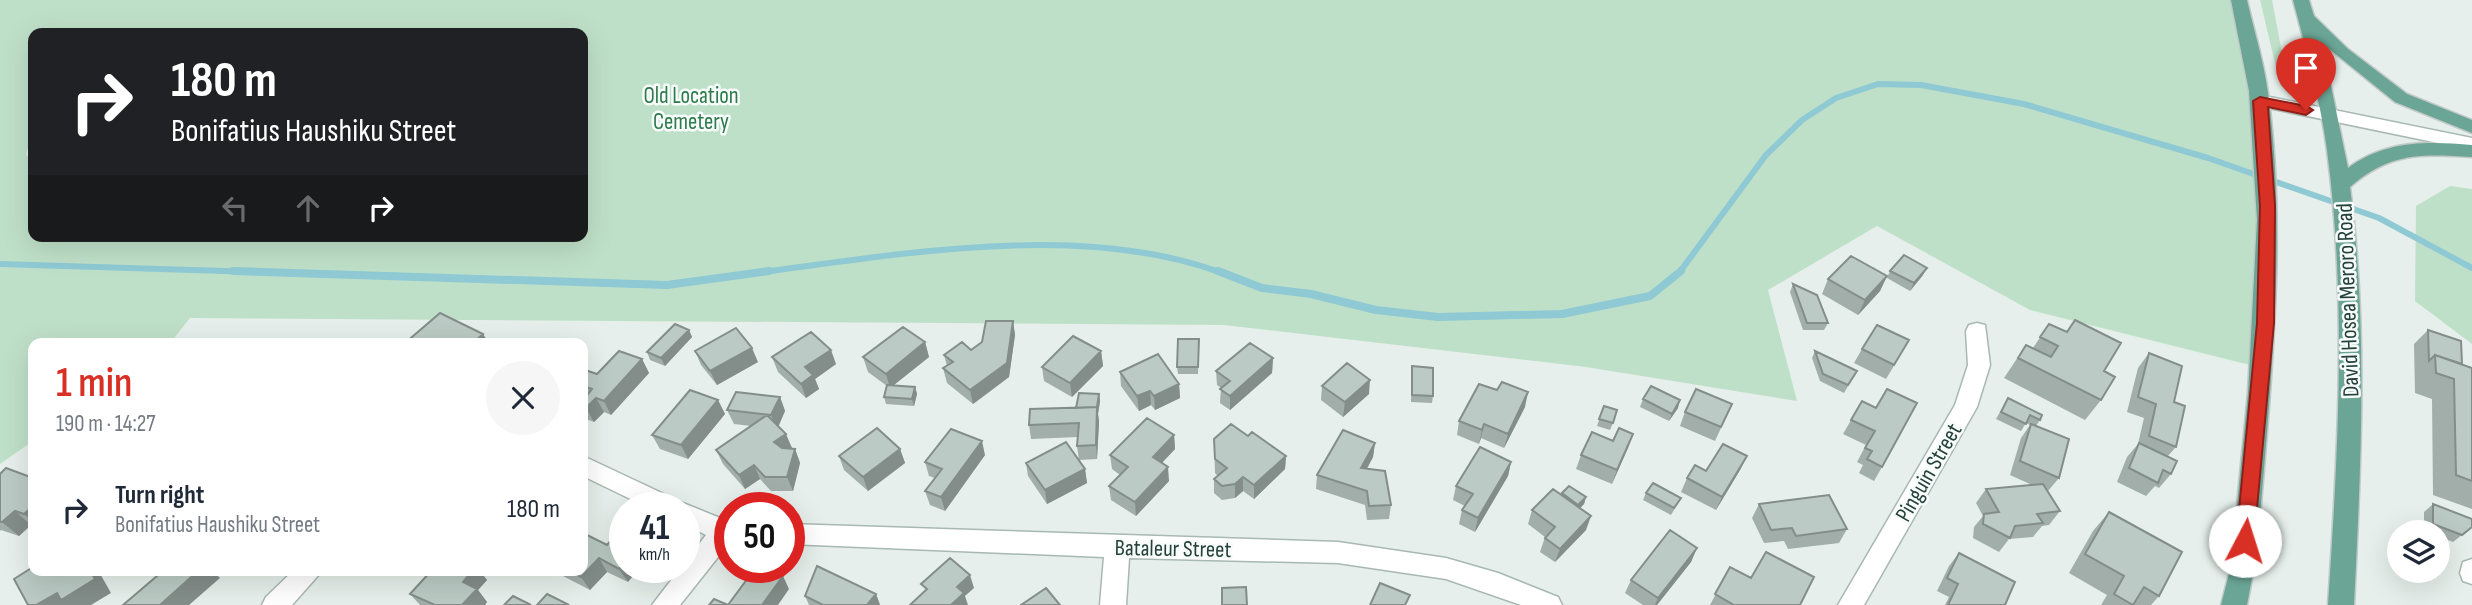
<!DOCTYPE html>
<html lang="en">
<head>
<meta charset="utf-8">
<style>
	:root { --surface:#fff; --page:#f6f6f7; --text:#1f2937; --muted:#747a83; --accent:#d93025 }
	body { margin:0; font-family:"Sofia Sans Condensed",sans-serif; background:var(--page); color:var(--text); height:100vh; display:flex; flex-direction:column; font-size:26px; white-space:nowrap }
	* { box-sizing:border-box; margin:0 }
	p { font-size:23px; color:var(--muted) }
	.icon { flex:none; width:38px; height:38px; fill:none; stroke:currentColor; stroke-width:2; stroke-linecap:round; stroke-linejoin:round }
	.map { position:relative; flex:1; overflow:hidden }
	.side { position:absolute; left:28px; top:338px; width:560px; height:238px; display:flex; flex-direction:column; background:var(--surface); border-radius:14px; box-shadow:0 7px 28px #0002 }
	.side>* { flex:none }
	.hud { position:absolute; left:28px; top:28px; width:560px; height:214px; border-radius:14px; box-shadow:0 7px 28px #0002; background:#202124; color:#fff; overflow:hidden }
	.controls { position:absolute; left:2387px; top:520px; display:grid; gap:14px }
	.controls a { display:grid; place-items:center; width:63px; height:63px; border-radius:50%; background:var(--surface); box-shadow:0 7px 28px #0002; font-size:35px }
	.speed { position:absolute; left:609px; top:492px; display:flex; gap:14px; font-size:35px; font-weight:700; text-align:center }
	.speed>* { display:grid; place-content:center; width:91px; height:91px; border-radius:50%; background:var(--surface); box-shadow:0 7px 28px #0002; line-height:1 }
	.speed small { font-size:18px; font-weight:400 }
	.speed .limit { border:10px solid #d22; background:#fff; color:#111 }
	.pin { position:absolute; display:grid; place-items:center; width:60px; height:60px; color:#fff; margin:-72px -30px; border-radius:50% 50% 50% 0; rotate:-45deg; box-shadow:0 0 7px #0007 }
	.pin .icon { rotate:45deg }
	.me { position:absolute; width:77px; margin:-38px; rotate:5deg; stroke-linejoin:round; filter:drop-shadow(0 0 5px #0008) }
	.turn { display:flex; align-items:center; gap:24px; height:147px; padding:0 28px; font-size:32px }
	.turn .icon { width:91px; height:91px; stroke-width:2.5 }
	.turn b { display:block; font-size:49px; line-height:60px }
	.lanes { display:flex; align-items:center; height:66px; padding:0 28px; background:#0003; justify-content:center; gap:35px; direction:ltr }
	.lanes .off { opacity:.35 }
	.round { display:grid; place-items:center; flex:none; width:74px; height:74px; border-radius:37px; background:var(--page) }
	.headline { display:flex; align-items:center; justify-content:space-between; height:119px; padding:0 28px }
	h1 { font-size:42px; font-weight:600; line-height:52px; color:var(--accent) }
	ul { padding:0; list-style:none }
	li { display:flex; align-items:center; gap:21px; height:105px; padding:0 28px }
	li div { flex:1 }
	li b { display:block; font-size:26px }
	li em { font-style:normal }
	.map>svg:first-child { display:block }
	.green { fill:#bfe0c8; fill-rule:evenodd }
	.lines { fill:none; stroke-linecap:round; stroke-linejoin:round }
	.stream-far1 { stroke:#8ec9d4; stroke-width:6 }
	.stream { stroke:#8ec9d4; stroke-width:8 }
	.minor-casing { stroke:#a8b8b2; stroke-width:3 }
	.major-casing { stroke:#c2cac8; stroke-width:3 }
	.minor { fill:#fff; fill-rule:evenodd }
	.major { fill:#6aa596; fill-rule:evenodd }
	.wall { fill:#a1aea9 }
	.shaded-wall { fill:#838d89 }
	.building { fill:#bbcac4; stroke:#838d89; stroke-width:2 }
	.route { fill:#d93025; stroke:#8d1f18; stroke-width:2 }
	.labels { text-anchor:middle; stroke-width:5; stroke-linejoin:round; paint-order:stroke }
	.park-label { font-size:23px; fill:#2d7a4b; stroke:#f7fbf9 }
	.street-label { font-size:23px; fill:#24423a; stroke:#f7fbf9 }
</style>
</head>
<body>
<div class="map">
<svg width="2472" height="605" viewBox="0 0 2472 605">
	<rect width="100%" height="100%" fill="#e6efeb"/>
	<path class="green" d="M0,0H2239L2260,101L2262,368L2030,310L1877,226L1768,290L1797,401L1586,367L1224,325L190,318L170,343H33V441L0,464ZM33,33H583V236H33V165L26,154L33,133Z
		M2260,0H2272L2290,96L2280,84Z
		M2450,186L2472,189V344L2415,301L2416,206Z"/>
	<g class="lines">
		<path class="stream-far1" d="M0,264L288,273
			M756,273C900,254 1083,221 1222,273
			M1679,273L1766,155L1802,120L1836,98L1878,84L1921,85L2024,104L2208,158L2379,218L2472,268"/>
		<path class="stream" d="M233,271L667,285L769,271
			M1218,271L1262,288L1311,294L1376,310L1438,317L1562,314L1650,296L1681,271"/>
		<g class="minor-casing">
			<path id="minor" d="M2260,95L2472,138V150L2254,105L2251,101L2254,97Z
				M1977,323L1985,325L1990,365L1977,407L1864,605H1838L1955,405L1968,365L1966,331L1969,325Z
				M583,456L683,503L730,522V542L680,605H652L706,535L684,524V508H649L583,476Z
				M789,524L1338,542L1446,558L1498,573L1558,597L1562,605H1521L1446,579L1338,563L1129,558L1126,605H1100L1104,557L789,544Z
				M2472,559V584L2463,581L2460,573L2463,562Z
				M294,570H323L292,605H262L266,597Z"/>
		</g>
		<g class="major-casing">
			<path id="major" d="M2231,0H2247C2254,31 2264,62 2268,93C2283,205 2276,319 2267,432C2262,490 2259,548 2247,605H2221L2231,566L2248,393L2257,220L2249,91Z
				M2293,0H2309L2314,16L2348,49L2407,94L2472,120V133L2395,102L2322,43L2348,168C2385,140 2428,141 2472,145V157C2421,154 2390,152 2350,187C2368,326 2361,466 2354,605H2328C2338,453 2347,301 2327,150C2320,99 2306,49 2293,0Z"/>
		</g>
		<use href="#minor" class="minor"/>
		<use href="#major" class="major"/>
	</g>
	<path class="wall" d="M1890,271L1923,275L1910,291L1887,278Z
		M1887,276L1880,291L1858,315L1822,294L1828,279Z
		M1793,284L1828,323L1824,330H1803L1790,292Z
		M1013,321L1015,335L1009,377L973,404L947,383L943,368L947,366L944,355L971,350Z
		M2049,324L2104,371L2101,400L2085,420L2004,378L2026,345L2033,348Z
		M689,330L692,337L665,366L650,360L647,352Z
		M2428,330L2462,364L2472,368V509L2433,495L2432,399L2415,393L2414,344Z
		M1199,339L1198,374H1178L1177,367Z
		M925,342L929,357L894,385L915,387L917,394L914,406L886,404L884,397L887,386L868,372L863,357Z
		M1862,349L1901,354L1886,379L1854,363Z
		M695,351L758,362L717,385L701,365Z
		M1101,351L1103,366L1072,397L1044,381L1042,367Z
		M1815,351L1857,371L1844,393L1820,381L1812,358Z
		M2149,353L2174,402L2176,447L2167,457L2171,474L2159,488L2155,486L2146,496L2117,482L2127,457L2138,444L2144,418L2127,412L2138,368Z
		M772,357L836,364L815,379L819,389L806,398L778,372Z
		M1273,358L1272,373L1230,410L1220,403L1221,388L1217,385L1216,371Z
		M642,359L649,373L611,415L604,412L594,422L586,419L583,413V400L585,398L583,397V372L597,374Z
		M1412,366L1433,396L1432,403L1411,402Z
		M1120,372L1179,384L1180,398L1155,410L1151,405L1139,411L1121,386Z
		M1322,386L1369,394L1343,417L1321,400Z
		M1099,394L1100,401L1098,414L1099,422L1097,459L1079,460L1077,446L1078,437L1031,439L1029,425L1076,408Z
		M780,397L785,411L778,426L792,448L790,449H795L800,463L793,491H771L760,479L745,489L723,464L716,450L751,426L734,424L727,410Z
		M2008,398L2040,420L2036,426L2059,478L2048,491L2060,511L2049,525L2042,526L2033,537L2009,539L1999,552L1973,538L1974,527L1983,516L1976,503L1986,489L2032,485L2010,475L2021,438L2030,425L2026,423L2021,431L1996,419Z
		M1643,399L1678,408L1669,421L1640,407Z
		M718,400L725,414L688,459L660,449L652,435Z
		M1862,401L1876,408L1882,467L1874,481L1859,473L1863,465L1857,462L1866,445L1843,434Z
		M1732,404L1715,441L1680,426L1685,412Z
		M1604,406L1613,423L1610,430L1597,426Z
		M1525,407L1504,448L1481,438L1479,444L1457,435L1459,421Z
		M1633,434L1612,484L1576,469L1581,455Z
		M1174,435L1175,449L1162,463L1169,481L1136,516L1111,500L1109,486L1120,475L1112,469L1110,455Z
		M1214,439L1286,456L1285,469L1254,499L1243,491L1235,498L1222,500L1214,493V479L1218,476L1215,473Z
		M1375,443L1373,457L1367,469L1391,505L1389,519L1367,520L1365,505L1316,489L1317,475Z
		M900,449L905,463L868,491L844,470L839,456Z
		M985,455L945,511L930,505L925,491L935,478L929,476L925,462Z
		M1747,456L1740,470L1716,510L1681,492L1687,478Z
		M1511,462L1508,476L1475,532L1459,524L1462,510L1465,506L1453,500L1456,486Z
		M1026,463L1085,469L1087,483L1047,504L1028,476Z
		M0,474L33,478V525H31L19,536L1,530L0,531Z
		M1562,493L1586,497L1584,504L1580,508L1586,530L1555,562L1540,552L1545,537L1528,524L1532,510L1561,495Z
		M1646,493L1681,498L1671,515L1643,500Z
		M1759,504L1847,529L1839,543L1788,549L1784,541L1764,543L1752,518Z
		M2433,504L2472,527L2453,542L2438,536V532L2424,531V512Z
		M2109,512L2159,596L2151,605H2101L2107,595L2069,573L2093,531Z
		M607,545L628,582L607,572L590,590L561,575L557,570H583Z
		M1697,548L1691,562L1657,605H1643L1625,593L1631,580Z
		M1959,553L2005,605H1945L1949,597L1937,591L1949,566Z
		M1730,567L1800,605H1710Z
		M432,570H479L487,580L478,590L487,602L485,605H420L410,594Z
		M876,594L880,605H809L805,596Z"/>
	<path class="shaded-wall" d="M1927,268L1923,275L1910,291L1914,283Z
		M1887,276L1880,291L1858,315L1865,300Z
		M1013,321L1015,335L1009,377L973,404L970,390Z
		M689,330L692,337L665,366L661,358Z
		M483,334L489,343H473Z
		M925,342L929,357L890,388L886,374Z
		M752,348L758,362L717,385L710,371Z
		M831,350L836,364L815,379L819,389L806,398L801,384L805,367Z
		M1101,351L1103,366L1072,397L1070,383Z
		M1273,358L1272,373L1230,410V396Z
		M642,359L649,373L611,415L604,401Z
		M1370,380L1369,394L1343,417L1345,402Z
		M1179,384L1180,398L1155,410L1154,396Z
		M915,387L917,394L914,406L912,399Z
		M1150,391L1151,405L1139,411L1137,396Z
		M1528,392L1525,407L1504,448L1508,434Z
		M1099,394L1100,401L1098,414L1099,422L1097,459L1096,445L1097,409Z
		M780,397L785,411L777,430L771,415Z
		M596,398L604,412L594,422L586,408Z
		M718,400L725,414L688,459L681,445Z
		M1680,400L1678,408L1669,421L1672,414Z
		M1484,424L1481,438L1479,444L1482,430Z
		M786,434L792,448L780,456L774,442Z
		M1633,434L1628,448L1612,484L1617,470Z
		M1174,435L1175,449L1154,471L1153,457Z
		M982,441L985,455L945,511L941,497Z
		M1375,443L1373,457L1359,482L1361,468Z
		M795,449L800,463L793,491L787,477Z
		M900,449L905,463L868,491L863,477Z
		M1286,456L1285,469L1254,499V485Z
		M1747,456L1740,470L1716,510L1722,497Z
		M1511,462L1508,476L1475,532L1478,518Z
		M754,465L760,479L745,489L739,475Z
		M1168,467L1169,481L1136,516L1135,502Z
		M1085,469L1087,483L1047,504L1045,490Z
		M1243,477V491L1235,498V484Z
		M1586,497L1584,504L1576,512L1578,505Z
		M33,506V522L24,514Z
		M15,511L31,525L19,536L2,522Z
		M1591,516L1586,530L1555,562L1560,549Z
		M1697,548L1691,562L1657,605H1655L1658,598Z
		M599,558L607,572L590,590L581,577Z
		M625,563V567H641L628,582L619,569Z
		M90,570H98L111,593L91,605H36Z
		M199,570H212L220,578L189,605H160Z
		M473,570H479L487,580L478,590L487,602L485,605H462L463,582Z
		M970,575L974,588L965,596L968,605H951L957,587Z
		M783,576L789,589L778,605H762Z
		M876,594L880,605H867Z"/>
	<path class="building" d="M1904,255L1927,268L1914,283L1890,271Z
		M1851,256L1887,276L1865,300L1828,279Z
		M1793,284L1817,295L1828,323H1807Z
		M440,313L483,334L473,343L462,339L457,343H405Z
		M2075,320L2121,343L2104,371L2115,377L2101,400L2018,358L2026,345L2051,357L2058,346L2040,337L2049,324L2067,332Z
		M986,321H1013L1007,363L970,390L943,368L953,362L944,355L962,342L971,350L982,342Z
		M675,324L689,330L661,358L647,352Z
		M1877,325L1909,340L1894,365L1862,349Z
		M903,327L925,342L886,374L863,357Z
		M736,328L752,348L710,371L695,351Z
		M2428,330L2461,341L2462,364L2435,355L2429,361Z
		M811,332L831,350L805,367L813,375L801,384L772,357Z
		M1073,336L1101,351L1070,383L1042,367Z
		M1178,339H1199L1198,367H1177Z
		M1250,343L1273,358L1230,396L1220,389L1230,381L1216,371Z
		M619,351L642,359L604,401L596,398L586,408L583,407V400L592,389L583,386V372L585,370L597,374Z
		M1815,351L1857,371L1848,385L1823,374Z
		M2149,353L2182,366L2174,402L2185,406L2176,447L2149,436L2156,404L2138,397Z
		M1158,354L1179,384L1154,396L1150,391L1137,396L1120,372Z
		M2435,355L2472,368V481L2456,475L2454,379L2436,373Z
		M1347,363L1370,380L1345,402L1322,386Z
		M1412,366L1433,368V396L1412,395Z
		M1502,382L1528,392L1508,434L1484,424L1482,430L1459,421L1479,384L1497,390Z
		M887,385L915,387L912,399L884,397Z
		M1651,386L1680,400L1672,414L1643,399Z
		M1696,389L1732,404L1721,427L1685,412Z
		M1887,389L1917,403L1882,467L1867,459L1872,451L1865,448L1875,431L1851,420L1862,401L1876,408Z
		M690,390L718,400L681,445L652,435Z
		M736,392L780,397L771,415L727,410Z
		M1079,393L1099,394L1097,407L1076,408Z
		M2008,398L2042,415L2040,420L2030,415L2026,424L2001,412Z
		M1604,406L1617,410L1613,423L1599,419Z
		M1097,407L1096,445L1077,446L1079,423L1029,425L1030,409Z
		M767,415L786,434L774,442L782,448L795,449L787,477H765L754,465L739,475L716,450Z
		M1147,418L1174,435L1153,457L1168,467L1135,502L1109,486L1128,467L1110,455Z
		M1231,424L1248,436L1252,432L1286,456L1254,485L1243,477L1235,484L1222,486L1214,479L1227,468L1215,459L1214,439Z
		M2031,424L2069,439L2059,478L2020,461Z
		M877,428L900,449L863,477L839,456Z
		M1619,428L1633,434L1617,470L1581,455L1592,432L1613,441Z
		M951,429L982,441L941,497L925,491L942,469L925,462Z
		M1343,430L1375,443L1361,468L1385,471L1391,505L1369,506L1367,491L1317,475Z
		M1066,442L1085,469L1045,490L1026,463Z
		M2139,443L2177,461L2171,474L2163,470L2158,483L2129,468Z
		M1723,444L1747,456L1722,497L1687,478L1695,465L1706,471Z
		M1480,447L1511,462L1478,518L1462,510L1473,494L1456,486Z
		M6,468L33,478V506L24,514L15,511L2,522H0V474Z
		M1653,483L1681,498L1674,508L1646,493Z
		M2043,484L2060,511L2037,514L2043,523L2015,526L2010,538L1983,524L1984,514L1999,512L1986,489Z
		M1569,486L1586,497L1578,505L1562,493Z
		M1553,489L1591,516L1560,549L1545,538L1555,527L1532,510Z
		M1829,495L1847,529L1796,536L1792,528L1771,530L1759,504Z
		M2433,504L2472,519V527L2462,535L2433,524Z
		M2109,512L2182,552L2159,596L2144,587L2133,605L2114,594L2124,576L2085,554Z
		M1670,530L1697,548L1658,598L1631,580Z
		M583,533L607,545L613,538L625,544V563L619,569L599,558L581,577L568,570H583Z
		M1766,552L1814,577L1800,605H1734L1715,594L1730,567L1751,578Z
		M1959,553L2015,582L2005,605H1948L1958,584L1947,578Z
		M950,558L970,575L957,587L964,593L951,605H910L927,589L921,584Z
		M817,566L876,594L867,605H823L805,596Z
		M33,567V570H90L95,579L61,600L57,593L36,605H28L14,579Z
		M756,567H761L783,576L762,605H709L714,599L728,605Z
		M164,570H199L160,605H123Z
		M432,570H473L463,582L477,589L462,605H435L410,594Z
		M1380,583L1410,595L1405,605H1370Z
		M1246,587L1247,605H1222V588Z
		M1046,588L1060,605H1021Z
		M547,594L569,605H537Z
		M513,596L531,605H504Z"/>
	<path class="route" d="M2260,97L2306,106L2313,110L2306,115L2268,107L2275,206L2274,323L2254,541L2252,547H2239L2236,541L2257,323L2260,206L2253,101Z"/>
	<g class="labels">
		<g class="park-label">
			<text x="691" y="103">Old Location<tspan x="691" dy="26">Cemetery</tspan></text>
		</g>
		<g class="street-label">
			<text transform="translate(2347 300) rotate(-92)" y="8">David Hosea Meroro Road</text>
			<text transform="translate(1928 472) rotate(-60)" y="8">Pinguin Street</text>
			<text transform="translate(1173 548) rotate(1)" y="8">Bataleur Street</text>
		</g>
	</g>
</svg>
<div class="controls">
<a><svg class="icon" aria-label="layers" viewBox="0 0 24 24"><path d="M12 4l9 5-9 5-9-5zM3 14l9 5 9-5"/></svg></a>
</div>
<div class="speed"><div>41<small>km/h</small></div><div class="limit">50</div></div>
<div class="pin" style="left:2306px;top:110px;background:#d93025"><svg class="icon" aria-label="arrive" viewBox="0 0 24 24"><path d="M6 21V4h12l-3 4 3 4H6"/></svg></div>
<svg class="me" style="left:2245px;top:541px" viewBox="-20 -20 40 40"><circle r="19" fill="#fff"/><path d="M0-13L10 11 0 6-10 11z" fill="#d93025"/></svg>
<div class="hud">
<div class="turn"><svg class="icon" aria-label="right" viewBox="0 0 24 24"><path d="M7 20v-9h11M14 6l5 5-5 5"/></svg><div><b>180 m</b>Bonifatius Haushiku Street</div></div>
<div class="lanes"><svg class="icon off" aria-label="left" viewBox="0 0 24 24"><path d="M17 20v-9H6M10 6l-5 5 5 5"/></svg><svg class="icon off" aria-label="ahead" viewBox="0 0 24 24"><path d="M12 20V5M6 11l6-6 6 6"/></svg><svg class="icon" aria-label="right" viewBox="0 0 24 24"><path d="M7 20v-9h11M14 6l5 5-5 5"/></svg></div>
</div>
<section class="side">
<div class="headline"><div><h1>1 min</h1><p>190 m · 14:27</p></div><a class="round"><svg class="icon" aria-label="close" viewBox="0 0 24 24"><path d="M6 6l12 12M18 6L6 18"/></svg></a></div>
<ul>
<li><svg class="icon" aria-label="right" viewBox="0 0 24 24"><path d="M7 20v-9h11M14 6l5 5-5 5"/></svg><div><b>Turn right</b><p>Bonifatius Haushiku Street</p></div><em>180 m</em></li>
</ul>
</section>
</div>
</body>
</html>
